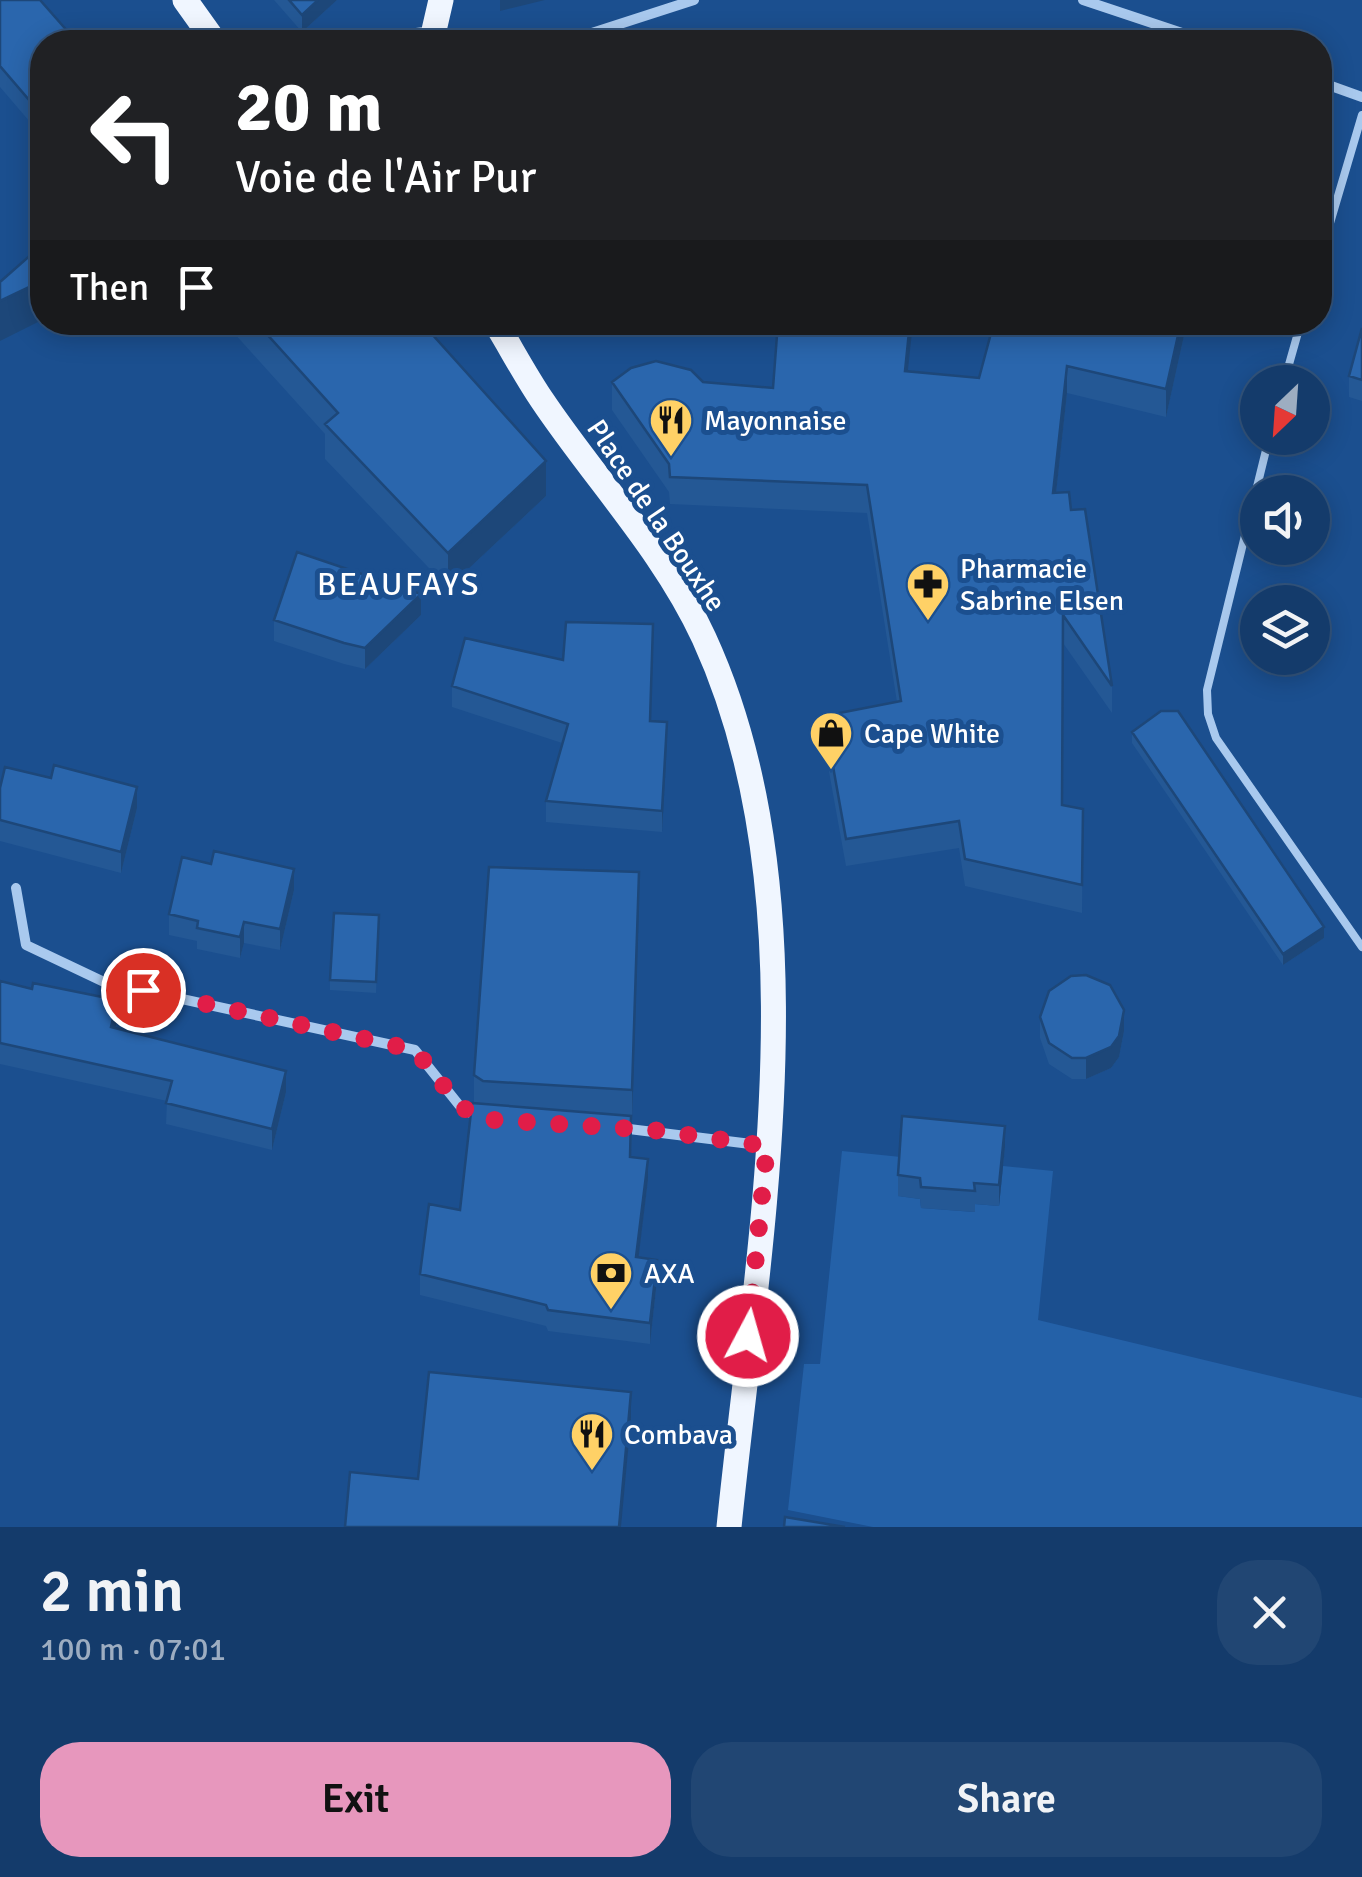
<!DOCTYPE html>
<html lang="en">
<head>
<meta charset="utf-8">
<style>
	:root { --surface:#143b6b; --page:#214673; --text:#f1f3f6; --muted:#9dadc1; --line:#33557e; --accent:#e797bd }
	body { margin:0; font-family:Signika,sans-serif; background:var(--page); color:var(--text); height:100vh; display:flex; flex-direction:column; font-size:38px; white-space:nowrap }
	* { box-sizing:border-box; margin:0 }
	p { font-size:32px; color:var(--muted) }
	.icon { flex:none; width:55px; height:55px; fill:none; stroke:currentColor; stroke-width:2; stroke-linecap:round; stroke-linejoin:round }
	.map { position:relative; height:1527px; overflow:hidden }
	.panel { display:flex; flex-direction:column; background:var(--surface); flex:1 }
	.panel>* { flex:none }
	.top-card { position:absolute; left:30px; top:30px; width:1302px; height:305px; border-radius:40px; box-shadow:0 5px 25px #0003,0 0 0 2px var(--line); background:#202124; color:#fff; overflow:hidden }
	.needle { width:65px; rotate:205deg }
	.controls { position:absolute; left:1240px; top:365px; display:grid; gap:20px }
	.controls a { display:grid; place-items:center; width:90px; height:90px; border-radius:50%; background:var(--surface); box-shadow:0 5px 25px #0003,0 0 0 2px var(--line); font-size:50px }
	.pin { position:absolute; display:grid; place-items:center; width:85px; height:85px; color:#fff; margin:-42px; border:5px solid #fff; border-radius:50%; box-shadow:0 2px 10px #0007 }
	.me { position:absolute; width:110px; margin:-55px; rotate:6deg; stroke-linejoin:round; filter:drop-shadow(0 0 8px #0008) }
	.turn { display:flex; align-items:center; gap:35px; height:210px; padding:0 40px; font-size:45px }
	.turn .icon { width:130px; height:130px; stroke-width:2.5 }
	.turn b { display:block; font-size:70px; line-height:85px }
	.then { display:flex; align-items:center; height:95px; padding:0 40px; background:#0003; gap:20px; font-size:38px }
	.round { display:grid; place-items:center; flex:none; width:105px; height:105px; border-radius:40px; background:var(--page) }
	.headline { display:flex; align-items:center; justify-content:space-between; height:170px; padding:0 40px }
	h1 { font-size:60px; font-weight:600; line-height:75px }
	.primary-button { display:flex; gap:20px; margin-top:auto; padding:20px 40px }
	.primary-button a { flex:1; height:115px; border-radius:40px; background:var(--accent); color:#111; font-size:40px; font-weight:600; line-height:115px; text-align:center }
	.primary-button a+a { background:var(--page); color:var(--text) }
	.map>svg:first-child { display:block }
	.green { fill:#2461a8 }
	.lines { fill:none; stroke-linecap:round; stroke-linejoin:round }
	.service { stroke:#a9c9ee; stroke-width:8 }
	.minor { stroke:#a9c9ee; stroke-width:10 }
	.primary { stroke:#f0f6ff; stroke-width:25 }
	.wall { fill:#245895 }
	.shaded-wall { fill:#1d4779 }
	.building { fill:#2a66ad; stroke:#1d4779; stroke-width:2.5 }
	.route { stroke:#e11d48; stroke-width:18; stroke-dasharray:0 32.4 }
	.labels { text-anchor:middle; stroke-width:10; stroke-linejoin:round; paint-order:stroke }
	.poi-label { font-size:28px; fill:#fff; stroke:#1b4f8f; text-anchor:start }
	.street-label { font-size:28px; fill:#fff; stroke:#1b4f8f }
	.quarter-label { font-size:32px; letter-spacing:2.5px; fill:#fff; stroke:#1b4f8f }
</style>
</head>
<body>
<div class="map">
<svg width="1362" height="1527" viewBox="0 0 1362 1527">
	<rect width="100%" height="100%" fill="#1b4f8f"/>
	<path class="green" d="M842,1151L901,1157L898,1196L920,1199L921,1208L974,1212V1204L999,1206L1003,1166L1053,1171L1038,1320L1362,1398V1527H873L788,1510L804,1364H820Z"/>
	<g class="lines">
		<path class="service" d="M1320,257L1362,115
			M1284,382L1301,322
			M1269,438L1207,690L1208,714L1216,738L1362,947"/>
		<path class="minor" d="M1083,0L1209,42
			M564,42L694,0
			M1320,82L1362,97
			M16,888L26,945L104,982L415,1050L459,1105L480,1119
			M621,1128L767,1146"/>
		<path class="primary" d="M185,0L215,42
			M432,39L441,0
			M402,42L432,39L448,42
			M495,322C511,348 525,375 542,400C595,479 664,551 704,638C825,902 757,1247 729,1527"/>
	</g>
	<path class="wall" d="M0,0L42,42V136L0,87Z
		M274,0H337L302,32Z
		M224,322H421L546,496L448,588L325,459V434Z
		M994,322H1187L1166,417L1067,393L1056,493L1071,510L1112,686V713L1063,643L1062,805L1083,809L1082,913L965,886L959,848L846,866L824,744V716L897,702L867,513L670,504L669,492L612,410V382H703L773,388L908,371L979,378Z
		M1362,328V401L1349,397V376Z
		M421,615L365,669L344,664L274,641V620Z
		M452,686L651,721L667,742L662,832L546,822V801L562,743L452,707Z
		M1132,732L1324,938L1283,965L1132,743Z
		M0,788L137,808L121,873L0,841Z
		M294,890L280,950L244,943L240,958L197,949V941L169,935V914Z
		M639,902L631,1157L648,1180L638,1258L657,1280L650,1344L548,1331L546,1326L420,1295V1274L460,1210L474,1103V1075Z
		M379,915L376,993L330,990V980Z
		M0,981L117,1021L116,1028L286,1092L272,1150L166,1124L167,1101L0,1064Z
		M1040,1017L1124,1031L1119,1057L1111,1068L1086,1079H1072L1049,1064L1040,1038Z
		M1005,1147L999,1206L975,1204V1212L921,1208L920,1199L898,1196V1175Z"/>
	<path class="shaded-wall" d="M318,0H337L302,32V15Z
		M500,0H545L500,11Z
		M42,281V320L0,341V301Z
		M910,322H913L905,398V371Z
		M1181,322H1187L1166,417V389Z
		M1067,366V393L1053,521V493Z
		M546,461V496L448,588V553Z
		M421,594V615L365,669V648Z
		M667,722V742L662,832V811Z
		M137,787V808L121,873V852Z
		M294,869V890L280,950V929Z
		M639,872V902L632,1120V1090Z
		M244,922V943L240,958V937Z
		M1324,927V938L1283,965V954Z
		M117,1000V1021L111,1048V1027Z
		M1124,1010V1031L1119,1057L1111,1068L1086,1079V1058Z
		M286,1071V1092L272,1150V1129Z
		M1005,1126V1147L999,1206V1185Z
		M648,1159V1180L636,1278V1257Z
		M657,1260V1280L650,1344V1323Z
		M631,1392V1419L621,1527H619Z"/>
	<path class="building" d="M0,0H40L77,42H42V115L0,66Z
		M289,0H318L302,15Z
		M42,245V281L0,301V282Z
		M256,322H421L546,461L448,553L325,424L338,413Z
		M778,322H910L905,371L979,378L994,322H1181L1166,389L1067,366L1053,493L1069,492L1071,510L1085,509L1112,686L1063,615L1062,805L1083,809L1082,885L965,859L959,821L846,839L824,716L901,701L867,485L670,477L669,464L612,382L631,368L656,361L691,370L703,382L773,388Z
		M1362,328V380L1349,376Z
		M297,552L421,594L365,648L344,643L274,620Z
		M566,622L653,624L650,721L667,722L662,811L546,801L568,724L452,686L465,638L563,660Z
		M1161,711H1178L1324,927L1283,954L1132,732Z
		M54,765L137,787L121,852L0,820V788L5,767L51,778Z
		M214,851L294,869L280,929L244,922L240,937L197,928L198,921L169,914L182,857L211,864Z
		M489,867L639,872L632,1090L483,1081L474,1075Z
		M334,913L379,915L376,982L330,980Z
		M1086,975L1110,985L1124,1010L1119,1036L1111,1047L1086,1058H1072L1049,1043L1040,1017L1049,991L1071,976Z
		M0,981L32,989L33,983L117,1000L111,1027L286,1071L272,1129L166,1103L172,1081L0,1043Z
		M472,1103L631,1116L630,1157L648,1159L636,1257L657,1260L650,1323L548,1310L546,1305L420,1274L429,1204L460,1210Z
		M902,1116L1005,1126L999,1185L974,1183L975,1191L921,1187L920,1178L898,1175Z
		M429,1372L631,1392L619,1527H345L350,1472L418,1479Z
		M785,1517L845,1527H784Z"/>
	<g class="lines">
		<path class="route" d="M143,990L415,1050L459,1105L480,1119L653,1130L767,1146L748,1336"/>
	</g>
	<defs>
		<g id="restaurant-pin" transform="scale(2.25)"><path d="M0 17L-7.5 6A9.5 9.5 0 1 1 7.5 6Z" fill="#ffd166" stroke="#1b4f8f"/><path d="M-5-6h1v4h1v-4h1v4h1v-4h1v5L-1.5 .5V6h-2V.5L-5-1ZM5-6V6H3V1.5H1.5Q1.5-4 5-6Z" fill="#111"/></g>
		<g id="pharmacy-pin" transform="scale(2.25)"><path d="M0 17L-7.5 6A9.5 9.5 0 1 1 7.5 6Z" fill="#ffd166" stroke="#1b4f8f"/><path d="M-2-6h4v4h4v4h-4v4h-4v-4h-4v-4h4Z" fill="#111"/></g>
		<g id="shop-pin" transform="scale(2.25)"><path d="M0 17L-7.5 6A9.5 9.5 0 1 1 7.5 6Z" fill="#ffd166" stroke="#1b4f8f"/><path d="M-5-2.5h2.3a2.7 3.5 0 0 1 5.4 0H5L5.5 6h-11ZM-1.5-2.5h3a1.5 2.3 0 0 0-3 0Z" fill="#111"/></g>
		<g id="bank-pin" transform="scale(2.25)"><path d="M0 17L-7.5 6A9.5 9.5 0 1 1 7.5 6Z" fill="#ffd166" stroke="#1b4f8f"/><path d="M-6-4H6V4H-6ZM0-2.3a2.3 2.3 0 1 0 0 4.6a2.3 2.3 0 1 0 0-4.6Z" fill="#111"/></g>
	</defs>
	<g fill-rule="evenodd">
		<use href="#restaurant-pin" x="671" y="420"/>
		<use href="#pharmacy-pin" x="928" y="584"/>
		<use href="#shop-pin" x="831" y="733"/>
		<use href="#bank-pin" x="611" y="1273"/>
		<use href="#restaurant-pin" x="592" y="1434"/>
	</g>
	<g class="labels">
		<g class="poi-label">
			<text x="704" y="430">Mayonnaise</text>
			<text x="960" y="578">Pharmacie<tspan x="960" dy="32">Sabrine Elsen</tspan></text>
			<text x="864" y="743">Cape White</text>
			<text x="644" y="1283">AXA</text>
			<text x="624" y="1444">Combava</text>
		</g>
		<g class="street-label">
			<text transform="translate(657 515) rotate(56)" y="10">Place de la Bouxhe</text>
		</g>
		<g class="quarter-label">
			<text x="399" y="595">BEAUFAYS</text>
		</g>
	</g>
</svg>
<div class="controls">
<a><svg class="needle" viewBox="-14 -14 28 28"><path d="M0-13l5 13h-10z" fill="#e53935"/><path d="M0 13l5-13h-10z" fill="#9dadc1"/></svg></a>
<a><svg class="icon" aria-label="sound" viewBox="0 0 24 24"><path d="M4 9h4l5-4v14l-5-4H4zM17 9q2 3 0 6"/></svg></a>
<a><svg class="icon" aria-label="layers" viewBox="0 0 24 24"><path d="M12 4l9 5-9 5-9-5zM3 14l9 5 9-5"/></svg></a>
</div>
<div class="pin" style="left:143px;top:990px;background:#d93025"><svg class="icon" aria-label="arrive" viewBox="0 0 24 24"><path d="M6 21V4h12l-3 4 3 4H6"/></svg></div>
<svg class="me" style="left:748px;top:1336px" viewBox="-20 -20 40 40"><circle r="17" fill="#e11d48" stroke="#fff" stroke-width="3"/><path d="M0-11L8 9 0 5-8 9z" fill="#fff"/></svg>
<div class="top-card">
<div class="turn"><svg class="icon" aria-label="left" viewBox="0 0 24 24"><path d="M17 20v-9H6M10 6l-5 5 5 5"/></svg><div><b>20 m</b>Voie de l'Air Pur</div></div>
<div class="then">Then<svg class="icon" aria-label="arrive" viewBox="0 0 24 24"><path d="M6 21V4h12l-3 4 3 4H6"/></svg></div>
</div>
</div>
<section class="panel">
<div class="headline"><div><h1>2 min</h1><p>100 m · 07:01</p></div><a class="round"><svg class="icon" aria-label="close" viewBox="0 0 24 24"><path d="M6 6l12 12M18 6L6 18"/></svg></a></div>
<div class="primary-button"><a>Exit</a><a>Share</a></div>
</section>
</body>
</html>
